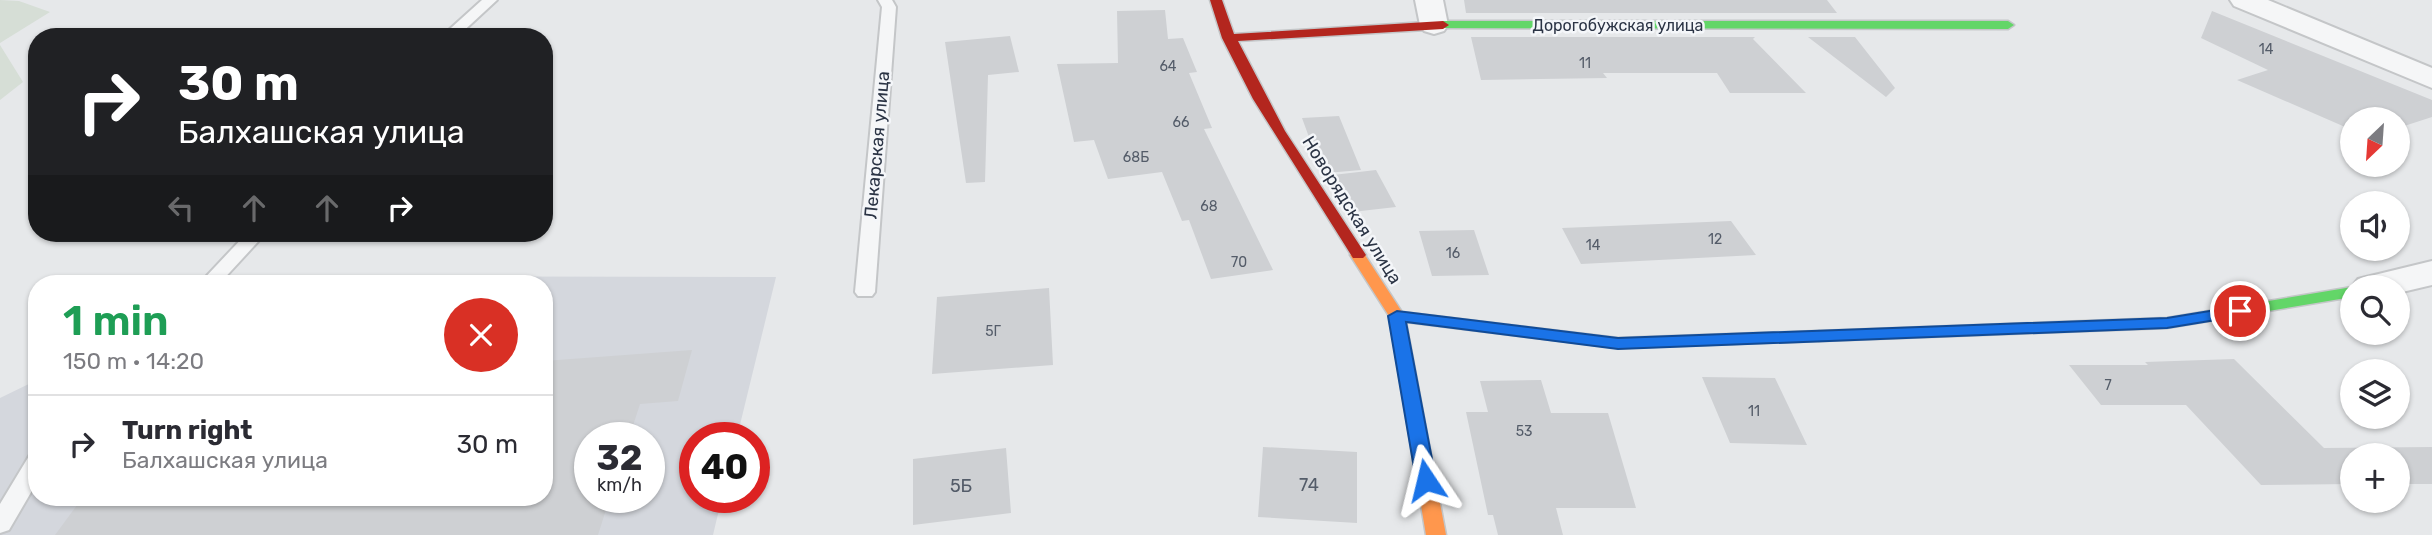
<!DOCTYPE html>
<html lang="en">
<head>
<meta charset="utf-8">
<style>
	:root { --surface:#fff; --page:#f7f7f7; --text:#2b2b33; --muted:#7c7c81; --line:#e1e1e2 }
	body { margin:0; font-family:Rubik,sans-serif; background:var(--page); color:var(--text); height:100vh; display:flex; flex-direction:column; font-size:26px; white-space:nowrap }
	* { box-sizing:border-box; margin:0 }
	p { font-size:23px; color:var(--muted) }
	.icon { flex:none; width:38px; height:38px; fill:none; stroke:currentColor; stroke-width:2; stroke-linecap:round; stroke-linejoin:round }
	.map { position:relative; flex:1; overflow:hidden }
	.drawer { position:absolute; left:28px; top:275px; width:525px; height:231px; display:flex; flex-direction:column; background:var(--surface); border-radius:28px; box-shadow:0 2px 5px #0004 }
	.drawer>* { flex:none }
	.hud { position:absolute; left:28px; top:28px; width:525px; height:214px; border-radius:28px; box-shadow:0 2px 5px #0004; background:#202124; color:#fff; overflow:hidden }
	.needle { width:46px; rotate:205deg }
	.controls { position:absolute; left:2340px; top:107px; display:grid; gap:14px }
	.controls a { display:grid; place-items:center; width:70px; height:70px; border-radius:50%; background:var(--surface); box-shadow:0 2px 5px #0004; font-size:35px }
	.speed { position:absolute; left:574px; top:422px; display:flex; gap:14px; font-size:35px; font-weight:700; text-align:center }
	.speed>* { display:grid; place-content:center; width:91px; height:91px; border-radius:50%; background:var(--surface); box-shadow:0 2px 5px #0004; line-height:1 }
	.speed small { font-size:18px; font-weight:400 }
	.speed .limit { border:10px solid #d22; background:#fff; color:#111 }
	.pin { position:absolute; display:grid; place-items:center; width:60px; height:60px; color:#fff; margin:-30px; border:4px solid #fff; border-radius:50%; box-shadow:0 2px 7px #0007 }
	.me { position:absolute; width:77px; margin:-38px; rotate:350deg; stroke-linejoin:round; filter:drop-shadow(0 0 5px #0008) }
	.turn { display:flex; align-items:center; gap:24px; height:147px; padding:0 35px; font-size:32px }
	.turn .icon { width:91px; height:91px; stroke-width:2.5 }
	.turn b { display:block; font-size:49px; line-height:60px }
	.lanes { display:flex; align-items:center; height:66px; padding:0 35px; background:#0003; justify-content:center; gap:35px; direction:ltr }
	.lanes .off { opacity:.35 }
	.round { display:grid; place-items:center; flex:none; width:74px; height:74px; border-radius:37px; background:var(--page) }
	.summary { display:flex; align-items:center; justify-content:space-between; height:119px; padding:0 35px }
	h1 { font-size:42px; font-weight:600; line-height:52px; color:#1e9e55 }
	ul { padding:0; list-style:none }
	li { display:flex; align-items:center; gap:21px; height:98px; padding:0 35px; border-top:2px solid var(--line) }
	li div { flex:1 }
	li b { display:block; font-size:26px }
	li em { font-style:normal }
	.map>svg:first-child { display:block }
	.built { fill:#d4d7dd; fill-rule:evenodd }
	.green { fill:#d6ded6 }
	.building { fill:#ced0d3 }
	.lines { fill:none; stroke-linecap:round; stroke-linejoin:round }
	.lane-casing { stroke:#c4c6c8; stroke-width:4 }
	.street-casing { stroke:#c4c6c8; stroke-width:4 }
	.fast-casing { stroke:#c4c6c8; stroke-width:3 }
	.slow-casing { stroke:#c4c6c8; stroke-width:3 }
	.jam-casing { stroke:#c4c6c8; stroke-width:3 }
	.lane { fill:#f5f6f7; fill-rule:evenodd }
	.street { fill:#f5f6f7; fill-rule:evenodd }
	.fast { fill:#63d668; fill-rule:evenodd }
	.slow { fill:#ff974d; fill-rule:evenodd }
	.jam { fill:#b3261e; fill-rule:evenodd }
	.route { fill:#1a73e8; stroke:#114b97; stroke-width:2 }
	.labels { text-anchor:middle; stroke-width:5; stroke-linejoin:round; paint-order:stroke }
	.number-label { font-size:14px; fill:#545c69 }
	.far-street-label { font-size:16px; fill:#2b3445; stroke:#f4f6f9 }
	.street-label { font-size:18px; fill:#2b3445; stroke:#f4f6f9 }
	.near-number-label { font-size:18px; fill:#545c69 }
</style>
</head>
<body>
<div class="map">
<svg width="2432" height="535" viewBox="0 0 2432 535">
	<rect width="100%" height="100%" fill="#e6e8ea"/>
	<path class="built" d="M240,276L776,277L737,437L695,438V497H722L713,535H0V398L37,380V497H544V284L226,283ZM590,438H649V497H590Z"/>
	<path class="green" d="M0,0L19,1L50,12L0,43Z
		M0,45L23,82L0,100Z"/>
	<path class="building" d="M1464,0H1827L1837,13H1466Z
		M1165,10L1168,39L1183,38L1197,72L1189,73L1212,128L1204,129L1273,270L1211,279L1189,220L1182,221L1162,172L1108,179L1094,140L1074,142L1057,64L1118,63L1117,11Z
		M2212,11L2432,100V117L2398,128V119H2352V130L2237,80L2268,70L2201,38Z
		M1010,36L1019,72L988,75L985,182L966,183L945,42Z
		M1471,37H1755L1753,39L1806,93H1730L1717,73H1603L1607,78L1481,80Z
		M1808,37H1855L1895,88L1886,97Z
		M1339,116L1361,170L1326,173L1317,159L1302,118Z
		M1376,170L1396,207L1352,212L1333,175Z
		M1731,221L1756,255L1581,264L1562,228Z
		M1474,230L1489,275L1432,276L1419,231Z
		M1049,288L1053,365L932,374L937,297Z
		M692,350L678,401L640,404L629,438H590V497H610L598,535H55L83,497H544V361Z
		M2234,359L2324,448L2432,447V484H2398V455H2352V484L2261,485L2186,405H2101L2069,365H2148L2145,362Z
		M1702,377L1775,378L1807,445L1730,443Z
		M1541,380L1551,413H1608L1636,508H1556L1563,535H1498L1493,515H1488L1466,412H1488L1480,381Z
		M1263,447L1357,452V523L1258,517Z
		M1006,448L1011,513L913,525V459Z"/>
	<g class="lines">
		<g class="lane-casing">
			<path id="lane" d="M482,0H497L457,37H441Z
				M878,0H892L896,7L875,292L872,296H858L855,292L882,7Z
				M247,233H266L219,284H199Z
				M37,454V482L9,530L0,533V504L29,456Z"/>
		</g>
		<g class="street-casing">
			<path id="street" d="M1415,0H1443L1448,25L1444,31L1434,34L1424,31L1420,25Z
				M2230,0H2268L2432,68V88L2234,6Z
				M2432,261V285L2398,293V287H2352L2358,279Z"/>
		</g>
		<g class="fast-casing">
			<path id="fast" d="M1443,21H2008L2014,25L2008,29L1439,28L1437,25Z
				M2352,287V297L2167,328L1819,341L1811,336L1819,331L2167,318Z"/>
		</g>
		<g class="slow-casing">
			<path id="slow" d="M1358,250L1363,252L1402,312L1618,338L1819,331L1827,336L1819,341L1618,348L1406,322L1446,535H1426L1389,316L1350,255Z"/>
		</g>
		<g class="jam-casing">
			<path id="jam" d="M1210,0H1222L1234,34L1443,21L1449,25L1443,29L1238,41L1285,131L1366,255L1363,258H1353L1253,99L1222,38Z"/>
		</g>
		<use href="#lane" class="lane"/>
		<use href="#street" class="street"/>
		<use href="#fast" class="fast"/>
		<use href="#slow" class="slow"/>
		<use href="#jam" class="jam"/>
	</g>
	<path class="route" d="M2240,306L2246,307L2248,311L2246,315L2167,328L1618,349L1406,322L1436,480L1433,485H1419L1416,480L1388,316L1397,311L1618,338L2167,318Z"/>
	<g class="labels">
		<g class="number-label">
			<text x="2266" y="54">14</text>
			<text x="1585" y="68">11</text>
			<text x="1168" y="71">64</text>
			<text x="1181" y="127">66</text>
			<text x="1136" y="162">68Б</text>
			<text x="1209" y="211">68</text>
			<text x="1715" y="244">12</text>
			<text x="1593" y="250">14</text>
			<text x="1453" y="258">16</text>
			<text x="1239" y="267">70</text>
			<text x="993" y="336">5Г</text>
			<text x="2108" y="390">7</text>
			<text x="1754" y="416">11</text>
			<text x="1524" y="436">53</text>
		</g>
		<g class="far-street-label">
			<text x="1618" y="31">Дорогобужская улица</text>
		</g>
		<g class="street-label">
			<text transform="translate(877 145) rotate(-85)" y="6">Лекарская улица</text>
			<text transform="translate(1352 210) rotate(58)" y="6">Новорядская улица</text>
		</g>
		<g class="near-number-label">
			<text x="1309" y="491">74</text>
			<text x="961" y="492">5Б</text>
		</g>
	</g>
</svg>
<div class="controls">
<a><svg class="needle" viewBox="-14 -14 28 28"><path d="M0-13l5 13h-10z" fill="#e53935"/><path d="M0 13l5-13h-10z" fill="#7c7c81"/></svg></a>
<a><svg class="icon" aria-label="sound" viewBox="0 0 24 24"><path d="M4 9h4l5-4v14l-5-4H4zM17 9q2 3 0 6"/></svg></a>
<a><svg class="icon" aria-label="search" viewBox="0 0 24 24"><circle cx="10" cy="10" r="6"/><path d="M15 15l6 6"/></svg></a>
<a><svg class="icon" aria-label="layers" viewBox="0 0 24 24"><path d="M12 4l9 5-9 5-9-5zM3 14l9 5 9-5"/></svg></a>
<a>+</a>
</div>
<div class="speed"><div>32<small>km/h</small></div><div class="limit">40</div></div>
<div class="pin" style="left:2240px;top:311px;background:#d93025"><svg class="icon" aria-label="arrive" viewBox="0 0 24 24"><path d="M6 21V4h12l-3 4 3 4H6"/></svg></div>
<svg class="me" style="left:1426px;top:480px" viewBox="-20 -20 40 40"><path d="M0-17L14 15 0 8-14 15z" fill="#1a73e8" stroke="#fff" stroke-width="4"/></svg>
<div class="hud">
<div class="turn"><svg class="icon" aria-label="right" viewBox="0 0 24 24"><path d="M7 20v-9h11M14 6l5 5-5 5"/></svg><div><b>30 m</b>Балхашская улица</div></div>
<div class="lanes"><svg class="icon off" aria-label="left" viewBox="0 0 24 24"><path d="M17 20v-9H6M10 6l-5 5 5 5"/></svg><svg class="icon off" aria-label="ahead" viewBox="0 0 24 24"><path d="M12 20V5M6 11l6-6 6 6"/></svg><svg class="icon off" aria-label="ahead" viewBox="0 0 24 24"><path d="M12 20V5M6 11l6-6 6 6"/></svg><svg class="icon" aria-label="right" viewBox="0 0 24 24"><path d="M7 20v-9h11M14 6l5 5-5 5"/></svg></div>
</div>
<section class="drawer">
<div class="summary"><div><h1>1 min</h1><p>150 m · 14:20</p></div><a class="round" style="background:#d93025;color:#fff"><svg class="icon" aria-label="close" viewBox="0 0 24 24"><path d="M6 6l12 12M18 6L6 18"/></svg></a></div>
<ul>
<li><svg class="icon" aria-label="right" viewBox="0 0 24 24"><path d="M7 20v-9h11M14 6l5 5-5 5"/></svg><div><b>Turn right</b><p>Балхашская улица</p></div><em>30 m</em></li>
</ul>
</section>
</div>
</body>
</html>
